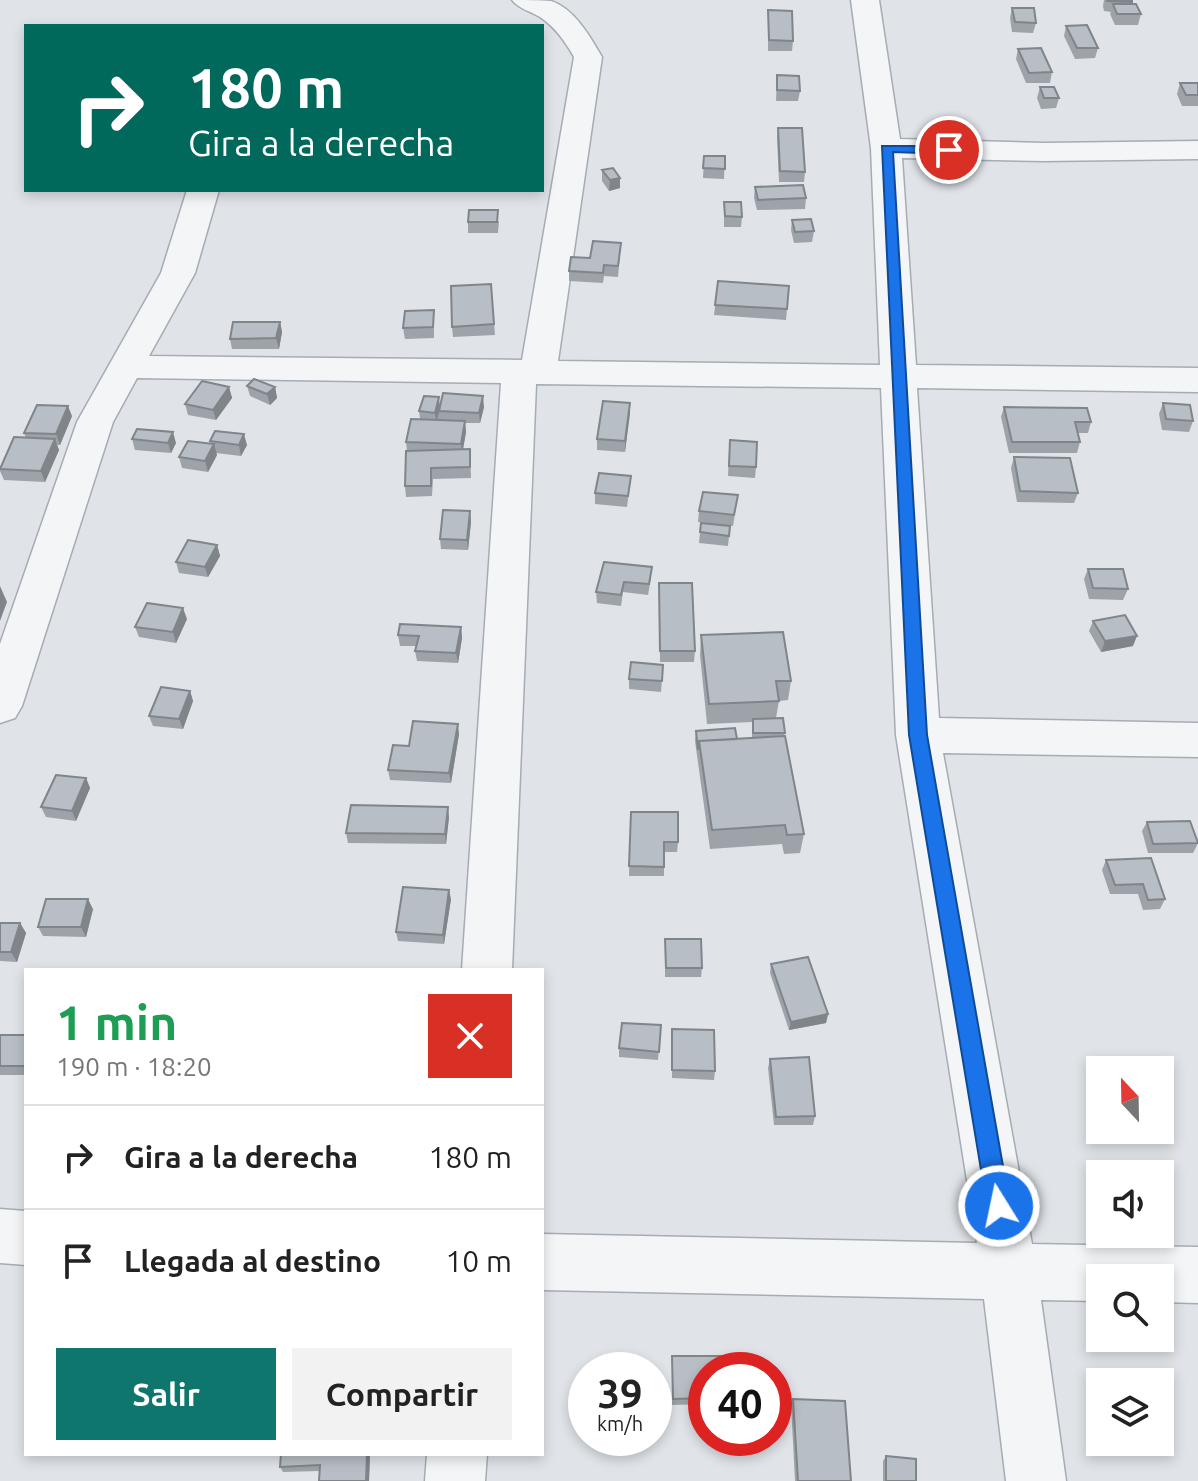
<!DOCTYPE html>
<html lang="es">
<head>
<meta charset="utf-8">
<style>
	:root { --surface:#fff; --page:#f2f2f2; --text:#222; --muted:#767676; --line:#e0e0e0; --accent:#0f766e }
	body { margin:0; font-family:Ubuntu,sans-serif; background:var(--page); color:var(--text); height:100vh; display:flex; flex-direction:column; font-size:30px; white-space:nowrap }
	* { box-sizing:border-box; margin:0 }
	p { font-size:26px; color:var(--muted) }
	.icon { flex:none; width:44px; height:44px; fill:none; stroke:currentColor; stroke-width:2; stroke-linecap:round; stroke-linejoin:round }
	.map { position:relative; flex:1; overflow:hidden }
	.sheet { position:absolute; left:24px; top:968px; width:520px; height:488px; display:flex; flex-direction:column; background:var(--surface); border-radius:0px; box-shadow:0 4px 12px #0003 }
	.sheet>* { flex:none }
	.guide { position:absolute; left:24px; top:24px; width:520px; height:168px; border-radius:0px; box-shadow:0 4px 12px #0003; background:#00695c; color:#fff; overflow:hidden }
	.needle { width:52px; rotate:338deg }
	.fabs { position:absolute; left:1086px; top:1056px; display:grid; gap:16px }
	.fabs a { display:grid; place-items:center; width:88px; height:88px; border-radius:0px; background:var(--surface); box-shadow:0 4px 12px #0003; font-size:40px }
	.speed { position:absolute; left:568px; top:1352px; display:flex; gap:16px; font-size:40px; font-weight:700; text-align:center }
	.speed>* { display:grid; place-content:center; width:104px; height:104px; border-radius:50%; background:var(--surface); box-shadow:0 4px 12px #0003; line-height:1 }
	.speed small { font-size:20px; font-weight:400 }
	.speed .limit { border:12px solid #d22; background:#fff; color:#111 }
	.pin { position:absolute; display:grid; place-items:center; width:68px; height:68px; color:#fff; margin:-34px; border:4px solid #fff; border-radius:50%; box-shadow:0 2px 8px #0007 }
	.me { position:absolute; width:88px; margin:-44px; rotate:350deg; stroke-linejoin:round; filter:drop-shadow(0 0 6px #0008) }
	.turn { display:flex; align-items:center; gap:28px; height:168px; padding:0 32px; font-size:36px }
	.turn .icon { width:104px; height:104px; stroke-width:2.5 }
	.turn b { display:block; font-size:56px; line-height:68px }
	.round { display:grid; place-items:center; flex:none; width:84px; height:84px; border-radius:0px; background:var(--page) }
	.head { display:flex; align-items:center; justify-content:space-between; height:136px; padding:0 32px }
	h1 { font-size:48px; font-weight:700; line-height:60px; color:#1e9e55 }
	.primary-button { display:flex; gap:16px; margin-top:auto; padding:16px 32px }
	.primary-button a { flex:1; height:92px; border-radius:0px; background:var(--accent); color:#fff; font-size:32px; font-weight:700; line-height:92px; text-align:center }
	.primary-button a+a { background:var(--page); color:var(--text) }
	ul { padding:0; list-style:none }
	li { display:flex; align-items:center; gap:24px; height:104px; padding:0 32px; border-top:2px solid var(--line) }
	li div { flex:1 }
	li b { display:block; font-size:30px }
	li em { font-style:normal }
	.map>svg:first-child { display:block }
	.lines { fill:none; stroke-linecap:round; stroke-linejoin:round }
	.minor-casing { stroke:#a5acb3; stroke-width:3 }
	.minor { fill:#f3f5f7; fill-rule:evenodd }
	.wall { fill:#9da3a9 }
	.shaded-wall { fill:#80858a }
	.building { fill:#b7bec5; stroke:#80858a; stroke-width:2 }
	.route { fill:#1a73e8; stroke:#114b97; stroke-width:2 }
</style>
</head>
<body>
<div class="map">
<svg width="1198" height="1481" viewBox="0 0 1198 1481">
	<rect width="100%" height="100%" fill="#e0e4e9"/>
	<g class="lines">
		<g class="minor-casing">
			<path id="minor" d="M512,0C524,0 540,0 551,1C574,8 591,38 602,57L558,361L880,365L871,148L851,0H879L900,139L1044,143L1198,141V159L1044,161L902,158L916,365L1198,368V392L917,388L939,718L1198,723V757L943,753L1032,1244L1198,1247V1303L1160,1302V1278H1100V1301L1041,1300L1066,1481H1006L984,1299L542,1290V1234L977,1243L896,735L881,388L536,384L512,970H462L501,383L137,378L113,422L22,706L15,718L0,723V644L77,422L161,273L187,190H219L195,273L149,356L522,360L574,57C565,41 555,27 540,17C530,11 519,9 512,0Z
				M0,1209L26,1211V1265L0,1263Z
				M427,1454H487L485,1481H425Z"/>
		</g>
		<use href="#minor" class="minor"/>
	</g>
	<path class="wall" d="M1104,0H1132V4L1141,14L1138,25H1115L1110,14L1111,12L1104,11L1103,6Z
		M1012,8L1036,23L1033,33L1012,32L1010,18Z
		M768,10L793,41L792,51H768Z
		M1066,26L1098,48L1095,58L1075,59L1064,36Z
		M1018,49L1052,72L1050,83H1026L1016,59Z
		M777,75L800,91L798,101H776Z
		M1180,83H1198V106H1182L1177,94Z
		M1040,87L1059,98L1056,108L1041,109L1037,98Z
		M778,128L805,172L804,182H779L777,138Z
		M704,156H725L724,179L703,178Z
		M602,170L620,188L609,191L602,181Z
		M755,187L806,198L805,209L757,210L754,198Z
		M724,202L742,217L741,227H724Z
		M792,220L814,231L812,242L794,243L791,230Z
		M499,221L498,233H468V222Z
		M621,243L618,277L604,276L603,283L569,281V271L590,258Z
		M718,281L789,286L786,320L714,315Z
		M491,284L495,335L453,337L452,327Z
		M434,310V338L405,339L403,328Z
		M280,322L282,332L279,349H232L230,339Z
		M247,386L275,387L277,398L270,405L250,396Z
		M229,387L232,398L216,420L188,415L185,404Z
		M630,403L625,452L597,450V439Z
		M1163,403L1193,421L1189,432L1162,430L1159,414Z
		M440,404L484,407L480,423H465L466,432L463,449H470L471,478L433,479L432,496L406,497L405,486L407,451L406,442L420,419L419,411Z
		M1004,407L1091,422L1088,433H1078L1080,442L1077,453H1009L1001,417Z
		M72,416L60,445H57L59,450L45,482L4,480L0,471V467L26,438L24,433Z
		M132,439L176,443L171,453L135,450Z
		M210,441L247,445L241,456L216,453L217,455L208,472L182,468L179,457L210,444Z
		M729,451L756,467L755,478L728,476Z
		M1014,457L1078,493L1074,503L1017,502L1011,468Z
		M631,476L627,507L595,504V493Z
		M738,495L733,526L698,522L699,511Z
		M470,511L471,522L468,550L441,549L440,539Z
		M730,526L728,546L699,543L700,532Z
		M217,545L220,556L208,577L179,573L176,562Z
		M604,562L651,578L648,595L623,592L621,606L597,603L596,592Z
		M1088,569L1128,589L1123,600L1089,599L1084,579Z
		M659,583L695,651L694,662H660Z
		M187,619L176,643L139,637L135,627Z
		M1093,621L1133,646L1101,652L1089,631Z
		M461,627L462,638L458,663L417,661L415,651L416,646H400L398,635Z
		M701,635L791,681L788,700L779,701L776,718L785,733L784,736L804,834L800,853L784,854L782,844L710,849L695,741L696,731L737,739L752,738V722L707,724L700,655Z
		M663,665L661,692L629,689V679Z
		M190,691L193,701L183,729L153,726L149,716Z
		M459,734L451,783L390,780L388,770Z
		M86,778L90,788L76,821L46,817L41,807Z
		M631,812L678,842L677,852H664V876H629Z
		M449,817L446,844L348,843L346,833Z
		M1147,822L1198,843L1193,853H1148L1142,831Z
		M1106,860L1165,899L1160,909L1143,910L1138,894H1110L1102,870Z
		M451,899L444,944L398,941L396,932Z
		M93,909L86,937L43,936L38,927Z
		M0,923H20L26,933L17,962L0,961Z
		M665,939L702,968L701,977H665Z
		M771,964L828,1014L826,1023L789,1030L770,973Z
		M661,1025L658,1060L619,1057V1048Z
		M672,1029L715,1071L714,1080L672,1078Z
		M0,1035H26V1075H0Z
		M770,1059L815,1116L813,1125H774L768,1068Z
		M672,1356L706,1370V1404L672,1405Z
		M793,1399L851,1481H795L791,1405Z
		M281,1454H370L369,1481H319L320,1471L283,1472L280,1467Z
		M886,1456L916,1481H883V1461Z"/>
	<path class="shaded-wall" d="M620,178V188L609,191L610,180Z
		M280,322L282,332L279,349L276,338Z
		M229,387L232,398L216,420L213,410Z
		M275,387L277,398L270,405L267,394Z
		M483,396L484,407L480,423L479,413Z
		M439,397L440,408L436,424L435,413Z
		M630,403V414L625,452V441Z
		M68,406L72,416L60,445L56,434Z
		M465,421L466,432L462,455L461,444Z
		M173,432L176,443L171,453L168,443Z
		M244,434L247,445L241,456L239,445Z
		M55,439L59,450L45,482L41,471Z
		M214,444L217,455L208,472L205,461Z
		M470,511L471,522L468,550L467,540Z
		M217,545L220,556L208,577L205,567Z
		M0,586L7,602L0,621Z
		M183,608L187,619L176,643L173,632Z
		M461,627L462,638L458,663L456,653Z
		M1137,636L1133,646L1101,652L1105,641Z
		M190,691L193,701L183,729L179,719Z
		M458,724L459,734L451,783L449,773Z
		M86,778L90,788L76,821L72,811Z
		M448,807L449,817L446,844L445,834Z
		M449,890L451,899L444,944L443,935Z
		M88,899L93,909L86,937L81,927Z
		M20,923L26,933L17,962L11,952Z
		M828,1014L826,1023L789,1030L791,1022Z
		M367,1454H370L369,1481H366Z"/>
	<path class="building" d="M1107,0H1132V2L1107,1Z
		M1113,4H1136L1141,14H1117Z
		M1012,8H1034L1036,23L1015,22Z
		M768,10L792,11L793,41L769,40Z
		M1087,25L1098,48H1077L1066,26Z
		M1041,48L1052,72L1029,73L1018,49Z
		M777,75L799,76L800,91L777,90Z
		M1180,83H1198V95H1186Z
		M1040,87H1054L1059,98H1044Z
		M778,128H802L805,172L780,171Z
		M704,156H725V169L703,168Z
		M613,168L620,178L610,180L602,170Z
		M803,185L806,198L758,200L755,187Z
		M724,202H741L742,217L725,216Z
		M469,210H498L497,222H468Z
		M811,219L814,231L795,232L792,220Z
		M593,241L621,243L618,266L604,265L603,273L569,271L571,257L590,258Z
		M718,281L789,286L787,309L715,305Z
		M491,284L494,324L452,327L451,286Z
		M434,310L433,327L403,328L405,311Z
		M233,322H280L276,338L230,339Z
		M254,379L275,387L267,394L247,386Z
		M202,381L229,387L213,410L185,404Z
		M443,393L483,396L479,413L439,411Z
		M424,396L439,397L435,413L419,411Z
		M603,401L630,403L625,441L597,439Z
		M1163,403L1190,405L1193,421L1166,419Z
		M37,405L68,406L56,434L24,433Z
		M1004,407L1087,408L1091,422H1075L1080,442H1012Z
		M411,419L465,421L461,444L406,442Z
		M137,429L173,432L168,443L132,439Z
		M215,431L244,434L239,445L210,441Z
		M14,437L55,439L41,471L0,469Z
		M730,440L757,442L756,467L729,466Z
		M188,441L214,444L205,461L179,457Z
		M470,449V467L431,468V486H405L406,451Z
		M1014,457L1070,458L1078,493L1020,491Z
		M599,473L631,476L628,496L595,493Z
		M703,492L738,495L734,515L699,511Z
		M443,510L470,511L467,540L440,539Z
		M701,523L730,526L729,536L700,532Z
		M188,540L217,545L205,567L176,562Z
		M604,562L652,567L649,584L624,582L621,595L596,592Z
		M1088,569H1123L1128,589L1093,588Z
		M659,583H692L695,651H660Z
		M147,603L183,608L173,632L135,627Z
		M1125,615L1137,636L1105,641L1093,621Z
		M400,624L461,627L456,653L415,651L419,636L398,635Z
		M783,632L791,681H776L779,701L709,704L701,635Z
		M631,662L663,665L662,681L629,679Z
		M161,687L190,691L179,719L149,716Z
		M783,718L785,733H753V719Z
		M413,721L458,724L449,773L388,770L393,745L409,746Z
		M735,728L737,739L699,741L698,750L696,731Z
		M785,736L804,834L787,835L785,825L712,830L699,741Z
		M56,775L86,778L72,811L41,807Z
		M351,805L448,807L445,834L346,833Z
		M631,812H678V842H664V867L629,866Z
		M1190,821L1198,843L1153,844L1147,822Z
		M1151,858L1165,899L1148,900L1143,884L1115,885L1106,860Z
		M403,887L449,890L443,935L396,932Z
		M46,899H88L81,927H38Z
		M0,923H20L11,952H0Z
		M665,939H701L702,968H666Z
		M808,957L828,1014L791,1022L771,964Z
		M622,1023L661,1025L659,1052L619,1048Z
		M672,1029L714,1030L715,1071L672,1070Z
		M0,1035H26V1066H0Z
		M809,1057L815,1116L776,1117L770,1059Z
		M672,1356H724L725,1370H706V1398L673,1399Z
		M793,1399L845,1401L851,1481H798Z
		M281,1454H367L366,1481H319L320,1465L280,1467Z
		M886,1456L916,1459V1481H886Z"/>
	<path class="route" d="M882,146H949L956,150L949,154L893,152L927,735L1010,1206L1007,1214L999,1217L991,1214L987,1206L909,735Z"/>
</svg>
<div class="fabs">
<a><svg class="needle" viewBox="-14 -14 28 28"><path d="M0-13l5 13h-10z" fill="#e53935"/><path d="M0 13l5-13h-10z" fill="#767676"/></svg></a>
<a><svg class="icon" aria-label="sound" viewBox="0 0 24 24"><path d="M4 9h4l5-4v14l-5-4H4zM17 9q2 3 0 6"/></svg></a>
<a><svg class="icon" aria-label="search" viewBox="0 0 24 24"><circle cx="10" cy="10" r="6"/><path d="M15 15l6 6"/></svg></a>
<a><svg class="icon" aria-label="layers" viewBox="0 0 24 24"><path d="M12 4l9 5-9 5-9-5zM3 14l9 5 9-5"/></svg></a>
</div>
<div class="speed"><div>39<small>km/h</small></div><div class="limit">40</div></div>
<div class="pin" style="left:949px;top:150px;background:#d93025"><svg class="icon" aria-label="arrive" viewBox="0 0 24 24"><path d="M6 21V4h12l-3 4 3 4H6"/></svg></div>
<svg class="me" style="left:999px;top:1206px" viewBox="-20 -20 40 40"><circle r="17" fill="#1a73e8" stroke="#fff" stroke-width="3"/><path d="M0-11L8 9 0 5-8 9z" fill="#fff"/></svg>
<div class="guide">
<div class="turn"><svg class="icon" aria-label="right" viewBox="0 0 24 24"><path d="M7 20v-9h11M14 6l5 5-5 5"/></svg><div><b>180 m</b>Gira a la derecha</div></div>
</div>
<section class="sheet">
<div class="head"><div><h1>1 min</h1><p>190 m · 18:20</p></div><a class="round" style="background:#d93025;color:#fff"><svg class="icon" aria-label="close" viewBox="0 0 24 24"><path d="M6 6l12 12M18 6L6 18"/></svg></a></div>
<ul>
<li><svg class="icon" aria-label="right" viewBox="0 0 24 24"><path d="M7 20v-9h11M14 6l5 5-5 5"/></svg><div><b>Gira a la derecha</b></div><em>180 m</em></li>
<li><svg class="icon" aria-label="arrive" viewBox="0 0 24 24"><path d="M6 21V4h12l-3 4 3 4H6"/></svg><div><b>Llegada al destino</b></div><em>10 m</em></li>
</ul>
<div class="primary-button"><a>Salir</a><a>Compartir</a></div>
</section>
</div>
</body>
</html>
